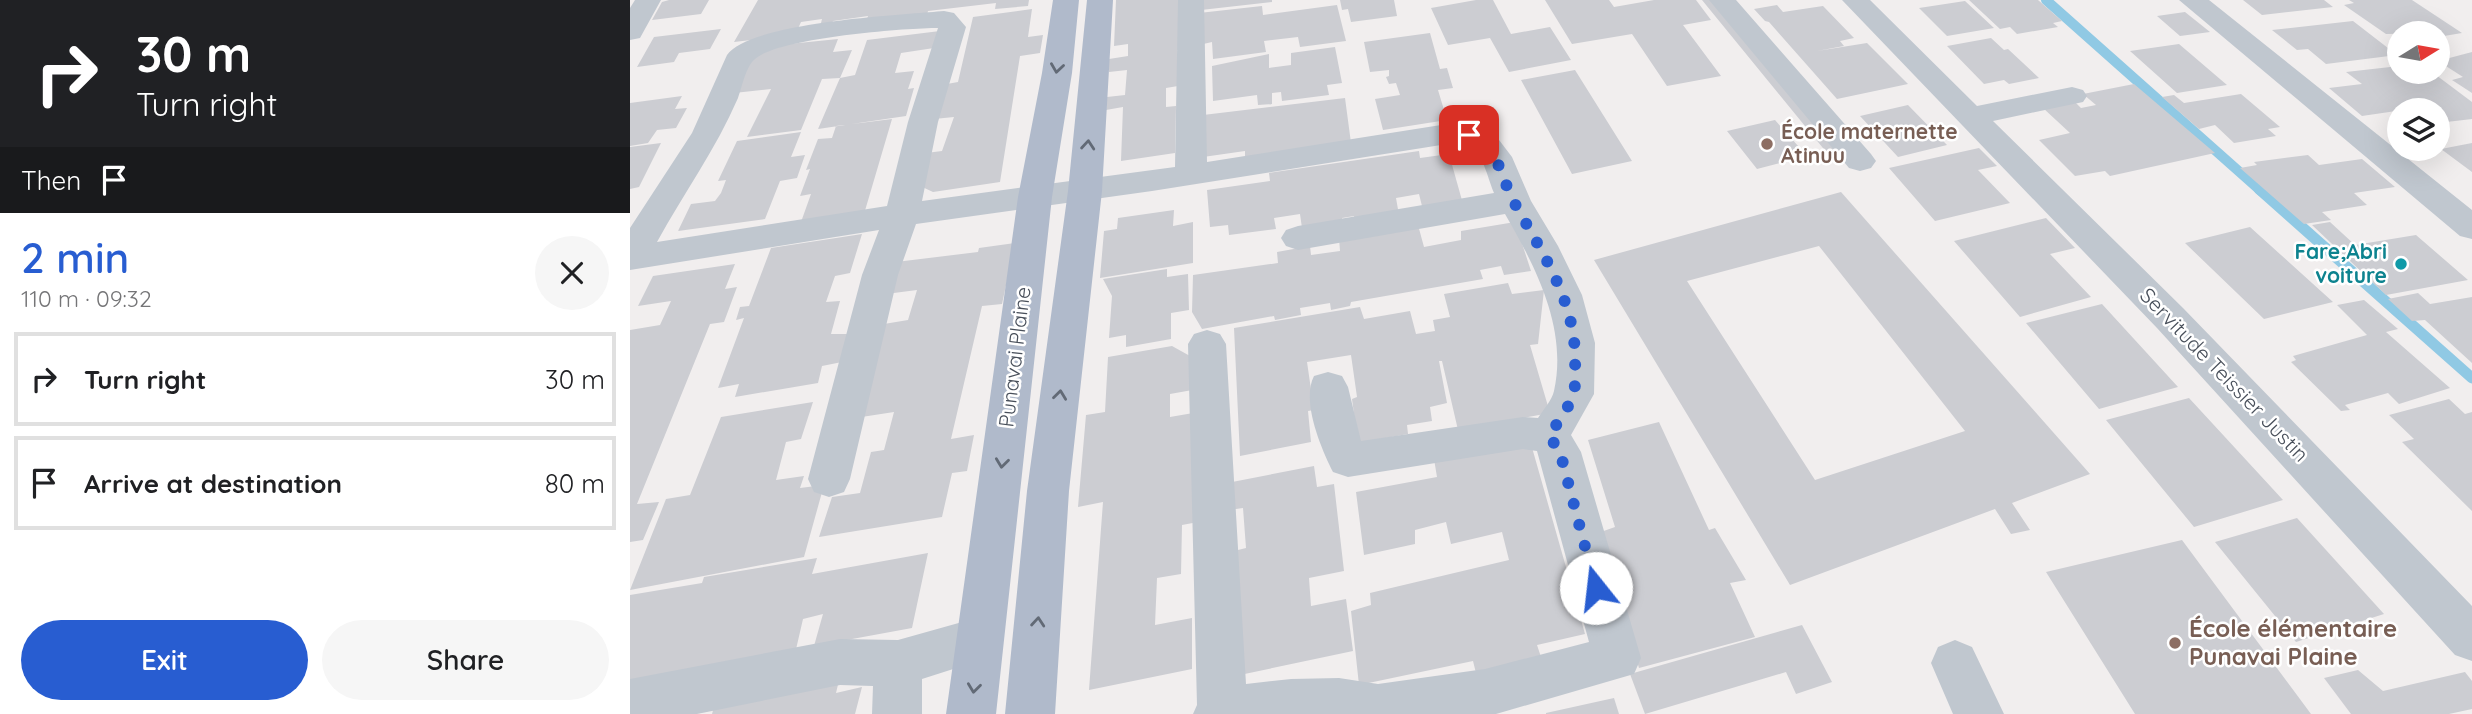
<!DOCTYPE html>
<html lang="en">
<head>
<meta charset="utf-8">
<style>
	:root { --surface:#fff; --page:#f6f6f6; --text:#202124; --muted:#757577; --line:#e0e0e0; --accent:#285dd1 }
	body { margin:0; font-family:Quicksand,sans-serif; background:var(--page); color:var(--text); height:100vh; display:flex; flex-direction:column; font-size:26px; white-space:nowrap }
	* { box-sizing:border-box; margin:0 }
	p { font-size:23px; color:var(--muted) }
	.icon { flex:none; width:38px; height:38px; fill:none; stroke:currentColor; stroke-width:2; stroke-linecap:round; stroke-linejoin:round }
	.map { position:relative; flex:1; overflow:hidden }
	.details { display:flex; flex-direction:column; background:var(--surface); width:630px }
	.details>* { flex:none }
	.top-card { background:#202124; color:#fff; overflow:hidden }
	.needle { width:46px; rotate:79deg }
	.buttons { position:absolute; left:1757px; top:21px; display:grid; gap:14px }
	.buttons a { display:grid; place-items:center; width:63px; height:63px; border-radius:50%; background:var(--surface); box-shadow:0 7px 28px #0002; font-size:35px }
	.pin { position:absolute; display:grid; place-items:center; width:60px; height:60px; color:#fff; margin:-30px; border-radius:14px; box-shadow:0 4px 10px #0006 }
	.me { position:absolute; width:77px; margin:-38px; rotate:344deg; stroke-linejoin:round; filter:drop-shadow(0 0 5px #0008) }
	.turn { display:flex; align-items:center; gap:24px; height:147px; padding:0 21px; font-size:32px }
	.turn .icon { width:91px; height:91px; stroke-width:2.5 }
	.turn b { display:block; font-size:49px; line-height:60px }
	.then { display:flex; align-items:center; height:66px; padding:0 21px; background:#0003; gap:14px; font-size:26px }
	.round { display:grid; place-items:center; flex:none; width:74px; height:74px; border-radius:37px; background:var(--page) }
	.head { display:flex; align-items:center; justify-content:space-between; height:119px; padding:0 21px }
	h1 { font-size:42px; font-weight:600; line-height:52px; color:var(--accent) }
	.primary-button { display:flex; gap:14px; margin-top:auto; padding:14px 21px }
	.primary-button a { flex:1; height:80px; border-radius:42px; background:var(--accent); color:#fff; font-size:28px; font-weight:600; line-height:80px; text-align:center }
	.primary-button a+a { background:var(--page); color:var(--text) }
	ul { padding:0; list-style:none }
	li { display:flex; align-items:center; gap:21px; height:94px; margin:0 14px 10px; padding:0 7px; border:4px solid var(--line); border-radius:0px }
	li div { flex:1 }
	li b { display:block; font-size:26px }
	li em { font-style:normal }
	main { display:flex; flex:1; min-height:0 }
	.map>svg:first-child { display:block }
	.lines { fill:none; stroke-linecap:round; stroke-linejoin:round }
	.stream-far1 { stroke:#90c9e4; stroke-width:10 }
	.stream { stroke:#90c9e4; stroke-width:11 }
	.building { fill:#cccdd2; fill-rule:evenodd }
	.minor { fill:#c0c7cf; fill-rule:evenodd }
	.major { fill:#b0bacb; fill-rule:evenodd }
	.oneway { stroke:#626a76 }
	.route { stroke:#285dd1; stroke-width:12; stroke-dasharray:0 21.6 }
	.education-dot { fill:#8d6e63; stroke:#fff; stroke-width:2.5 }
	.culture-dot { fill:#0f9aa8; stroke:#fff; stroke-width:2.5 }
	.labels { text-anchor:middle; stroke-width:5; stroke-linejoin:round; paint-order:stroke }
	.education-label { font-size:21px; font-weight:bold; fill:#785e54; stroke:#fff; text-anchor:start }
	.culture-label { font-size:21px; font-weight:bold; fill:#0d838f; stroke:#fff; text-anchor:end }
	.street-label { font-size:21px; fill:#484f5a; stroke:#fff }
	.near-education-label { font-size:24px; font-weight:bold; fill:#785e54; stroke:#fff; text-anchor:start }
</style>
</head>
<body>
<main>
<section class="details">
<div class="top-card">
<div class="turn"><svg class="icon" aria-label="right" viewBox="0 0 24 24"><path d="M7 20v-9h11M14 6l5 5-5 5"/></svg><div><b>30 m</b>Turn right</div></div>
<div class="then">Then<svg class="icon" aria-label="arrive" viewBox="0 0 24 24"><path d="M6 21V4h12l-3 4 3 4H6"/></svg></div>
</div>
<div class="head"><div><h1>2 min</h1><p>110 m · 09:32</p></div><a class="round"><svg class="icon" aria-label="close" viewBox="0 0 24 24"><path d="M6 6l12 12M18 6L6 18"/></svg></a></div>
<ul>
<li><svg class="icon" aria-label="right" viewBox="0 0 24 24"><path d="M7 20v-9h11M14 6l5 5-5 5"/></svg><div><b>Turn right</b></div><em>30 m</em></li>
<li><svg class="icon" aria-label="arrive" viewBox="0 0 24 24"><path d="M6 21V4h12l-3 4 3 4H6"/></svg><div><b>Arrive at destination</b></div><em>80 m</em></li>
</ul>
<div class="primary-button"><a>Exit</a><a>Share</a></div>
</section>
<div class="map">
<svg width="1842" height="714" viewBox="0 0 1842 714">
	<rect width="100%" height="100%" fill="#f1eeee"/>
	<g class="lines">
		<path class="stream-far1" d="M1416,0L1631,191"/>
		<path class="stream" d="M1629,189L1842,378"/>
	</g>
	<path class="building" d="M39,0H79L71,14L22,20L32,2Z
		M128,0H399L398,6L365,9L366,3L298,11L296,18L235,25L238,16L203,21L199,30L189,31L192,19L171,22L165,35L104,42Z
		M486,0H553L555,49L547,50L554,85L536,88V107L546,106L545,153L491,161L493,107L476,110L477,97L495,95L497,70L479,72V59L498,56V44L484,46Z
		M570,0H642V2L571,10Z
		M710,0H764L767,16L721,22L718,9L712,10Z
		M846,0H863L881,34L920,27L941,60L879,72L860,38L818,45L801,8Z
		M915,0H979L984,7L1024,0H1066L1081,20L1053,25L1091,76L1037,86L1002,34L942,44Z
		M1072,0H1083L1217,161L1206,164Z
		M1339,0H1408L1432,21L1423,23L1428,27L1387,34L1380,27L1370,29Z
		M1613,0H1694L1703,7L1632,15Z
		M1719,0H1782L1832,33L1808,37V33L1756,34L1714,5L1724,3Z
		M1335,1L1364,28L1317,36L1289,8Z
		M707,5L716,41L670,47L668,37L634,41L636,52L583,59L582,42L569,45V13L632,6L633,15Z
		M1147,5L1153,12L1193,6L1224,38L1210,41L1214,46L1187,51L1237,43L1278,84L1207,99L1139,22L1135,21L1124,9Z
		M402,9L398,37L413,35L410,53L390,56L370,182L303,192L288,185L296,153L312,151L324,117L304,119L317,84L328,82L343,17Z
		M1555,12L1580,32L1550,36L1527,16Z
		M1723,21L1767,55L1696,64L1678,49L1667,50L1642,30Z
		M91,29L80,49L49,53L44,62L7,67L24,37Z
		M310,31L304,48L271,53L265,73L284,71L278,89L284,88L276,116L188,129L210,78L225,75L237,40Z
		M800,33L810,69L817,68L823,88L808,90L817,120L753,130L745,99L770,95L766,83L759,84L756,77L759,76V70L740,72L734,42Z
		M1361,38L1374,50L1378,49L1409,78L1379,84L1374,80L1354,84L1317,46Z
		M208,39L203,52L222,50L210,78L192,79L171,130L117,137L141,89L104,93L125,53L139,46Z
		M1549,44L1597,85L1547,93L1500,51Z
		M705,47L712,83L697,85L699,95L652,101L651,92L642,93V104L628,105L627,95L583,101L582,66L639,54V68L661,65V53Z
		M1842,52V93L1822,80L1833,77L1808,61Z
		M1769,66V72H1802L1842,102V119L1808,123V110H1769V114L1766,111L1732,116L1699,88L1732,84L1716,72Z
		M945,70L1002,161L942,174L891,80Z
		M1504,84L1585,153L1480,176L1475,171L1445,176L1409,140L1440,133L1413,108L1445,102L1451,108L1466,105L1453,94Z
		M1611,94L1650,127L1638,129L1646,136L1604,143L1585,125L1569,129L1532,97L1544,95L1554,103Z
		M52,96L45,109L57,108L46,128L27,130L18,143L0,146V103Z
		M715,98L721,143L615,157V151L573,157V115Z
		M1278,105L1317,145L1268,157L1230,116Z
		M262,119L234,214L171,222L181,194L170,196L180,169L176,170L188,139L202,138L206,126Z
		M1145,120L1177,156L1127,169L1097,131Z
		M171,132L161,157L175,155L167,178L150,181L135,219L48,231L61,204L85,201L91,193L96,180L88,181L107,141Z
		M31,143L9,187L0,189V147Z
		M1842,143V172L1811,149Z
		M1349,148L1367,166L1348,170L1380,203L1305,221L1259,168Z
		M789,151L790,158L819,154L833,204L793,210L789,194L766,198L769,215L725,222L724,216L712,218V223L672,228L670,214L644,218L646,229L599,235L598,225L580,227L577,190L640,181L639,173Z
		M1678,155L1689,165L1732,159L1765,187L1724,193L1737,205L1692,212L1701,220L1674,224L1610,168L1627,165L1624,162Z
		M1211,192L1460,474L1382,503L1400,530L1381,534L1365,509L1160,585L964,260ZM1189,246L1335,431L1185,480L1057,281Z
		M544,210L543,226L563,222V263L470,278L474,231L487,229L488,218Z
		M1416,218L1445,248L1420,254L1461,297L1390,317L1324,241Z
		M885,222L901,271L874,275L871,266L850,270L853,279L721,302L720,306L701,310L700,303L670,308L671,315L645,320L644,316L572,329L562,312L563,275L648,263L647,252L680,246L681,255L710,251L709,238L788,225L794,247L831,240V231Z
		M1700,222L1725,245L1786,235L1838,280L1756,295L1682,225Z
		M1620,227L1703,302L1634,319L1555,243Z
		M232,234L220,273L205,276L196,302L210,301L201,334H219L212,362L192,366L188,383L105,397L109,384L88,388L114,318L106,320L110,307L119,306L141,248Z
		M385,243L372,304L352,306L321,439L344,435L337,471L322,473L312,517L189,537L202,497L230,493L241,452L254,450L264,412L225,418L254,324L278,320L287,290L256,294L266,262L348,252L349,248Z
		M105,264L95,289L107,287L94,322L80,324L7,504L29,502L13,540L0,542V330L30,325L41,301L8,306L23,276Z
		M537,269V277L558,274L559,310L541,313V339L496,347V335L479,338L482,296L473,279Z
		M878,283L882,294L914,290L908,344L900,345L920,413L828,430L812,361H809L817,403L800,407L802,421L777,425L778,434L728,443L722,399L727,397L721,355L677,362L684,410L678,411L681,442L610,456L604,328L730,307L734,319L780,311L786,334L805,331L803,320L820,317L814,294Z
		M1788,293L1800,304L1842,297V363L1795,320L1782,321L1758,299Z
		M1734,300L1768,329L1756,332L1820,388L1769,404L1758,393L1715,405L1720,410L1711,411L1661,362L1666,360L1663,356L1737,335L1707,305Z
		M1472,304L1548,387L1469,409L1396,323Z
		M542,346L569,361L568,389L540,394V417L569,412L568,522L552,525L551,574L527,578L525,625L562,618V669L459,690L473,502L448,507L456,415L475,412L478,357Z
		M1559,398L1653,500L1564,527L1476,420Z
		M1819,399L1835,414L1842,412V511L1772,442L1784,439L1759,415Z
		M183,402L171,439L156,442L146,480L174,476L170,488L194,485L174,557L0,590L36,499L60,495L91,417Z
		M1029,422L1079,530L1085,528L1116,580L1100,583L1125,637L1009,668L968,533L985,527L958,440Z
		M901,444L955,634L907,645L911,657L846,673L843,661L729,685L721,611L741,605L740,593L879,560L872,532L821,544L816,522L785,530V544L734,555L726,492L807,477L804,459Z
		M684,466L687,487L704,484L714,571L679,578L681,606L716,599L723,651L605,676L600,552L616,548L613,508L599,510L597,483Z
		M1667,518L1754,614L1666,642L1585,542Z
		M1552,540L1681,714H1505L1416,572Z
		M298,553L282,628L184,646L193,614L173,619L164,658L0,689V595L72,583L74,577L187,558L182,574Z
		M1172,625L1202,682L1166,694L1156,672L1015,714L1000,674Z
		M1728,670L1753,691L1835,672L1842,681V709L1819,714H1721L1694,678Z
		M210,676L206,693L232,687L225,714H82L86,700Z
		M984,698L989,714H916V713Z"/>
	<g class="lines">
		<path class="minor" d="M5,0H31L10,38L0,40V8Z
			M548,0H574L577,162L811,125H839L866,136L882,157L901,201L928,246L952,295L965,343L964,394L941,435L951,452L1011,658L1004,674L866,714H563L567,705L558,344L564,334L577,330L590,334L596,344L616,684L661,679L709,678L748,684L855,669L959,642L907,451L893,449L718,477L703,472C691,448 671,401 684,376L698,372L712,376L718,387L731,441L893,417L908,418C913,410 922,400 924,391C938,328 905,266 875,214L668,250L656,246L651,238L656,230L668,226L864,193C851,158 853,145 811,145L522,191L286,224L268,275L220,479L214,492L199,497L184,492L178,479L232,275L249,230L0,270V228L62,133L97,55C120,22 271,15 314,11L324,13L336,27L308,122L292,201L545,167ZM308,28L278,122L257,206L27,242C54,193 86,149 108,98C112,87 116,66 125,59C148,38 274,28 308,28Z
			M1079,0H1106L1241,154L1246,161L1241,168L1230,171L1219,168Z
			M1212,0H1240L1347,106L1442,87L1453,90L1457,96L1453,102L1363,121L1553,308L1842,606V661L1825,655L1527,328Z
			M1549,0H1579L1842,210V239L1830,236Z
			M350,617L367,623L374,639L367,655L292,679V714H242L243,686L210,685L67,714H0V679L210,639L268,640Z
			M1325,640L1342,647L1374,714H1323L1301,663L1308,647Z"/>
		<path class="major" d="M423,0H449L442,73L422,197L366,714H316L388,197L412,73Z
			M457,0H483L472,191L439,491L425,714H375L397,491L438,191Z"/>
	</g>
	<defs><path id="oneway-chevron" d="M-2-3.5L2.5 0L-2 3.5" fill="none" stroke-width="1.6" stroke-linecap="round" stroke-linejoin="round" transform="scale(1.75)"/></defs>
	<g class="oneway">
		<use href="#oneway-chevron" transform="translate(427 68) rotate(98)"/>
		<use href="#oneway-chevron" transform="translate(458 145) rotate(-85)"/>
		<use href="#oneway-chevron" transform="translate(430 395) rotate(-83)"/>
		<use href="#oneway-chevron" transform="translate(372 463) rotate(97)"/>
		<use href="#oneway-chevron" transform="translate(408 622) rotate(-85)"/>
		<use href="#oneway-chevron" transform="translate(344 688) rotate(97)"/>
	</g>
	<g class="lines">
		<path class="route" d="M839,135C872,152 869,175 885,204C914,256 948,305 945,368C945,376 946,387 943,394C939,409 927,423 919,436L930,452L966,588"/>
	</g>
	<g class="education-dot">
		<circle cx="1137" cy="144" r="7"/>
		<circle cx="1545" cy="643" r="7"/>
	</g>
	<circle class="culture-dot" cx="1771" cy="264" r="7"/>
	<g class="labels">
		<g class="education-label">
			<text x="1151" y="139">École maternette<tspan x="1151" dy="24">Atinuu</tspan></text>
		</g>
		<g class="culture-label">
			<text x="1757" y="259">Fare;Abri<tspan x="1757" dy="24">voiture</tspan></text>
		</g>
		<g class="street-label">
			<text transform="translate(385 357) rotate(-83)" y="7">Punavai Plaine</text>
			<text transform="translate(1594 375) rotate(46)" y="7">Servitude Teissier Justin</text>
		</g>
		<g class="near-education-label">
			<text x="1559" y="637">École élémentaire<tspan x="1559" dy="28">Punavai Plaine</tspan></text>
		</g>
	</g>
</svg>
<div class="buttons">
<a><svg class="needle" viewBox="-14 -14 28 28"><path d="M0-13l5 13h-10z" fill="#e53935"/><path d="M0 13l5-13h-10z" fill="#757577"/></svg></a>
<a><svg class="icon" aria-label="layers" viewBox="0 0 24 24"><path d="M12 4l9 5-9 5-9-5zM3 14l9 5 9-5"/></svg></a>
</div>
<div class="pin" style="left:839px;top:135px;background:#d93025"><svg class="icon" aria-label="arrive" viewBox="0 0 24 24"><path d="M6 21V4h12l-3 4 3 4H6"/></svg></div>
<svg class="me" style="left:966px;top:588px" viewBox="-20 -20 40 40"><circle r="19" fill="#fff"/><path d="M0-13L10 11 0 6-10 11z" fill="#285dd1"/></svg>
</div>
</main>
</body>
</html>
